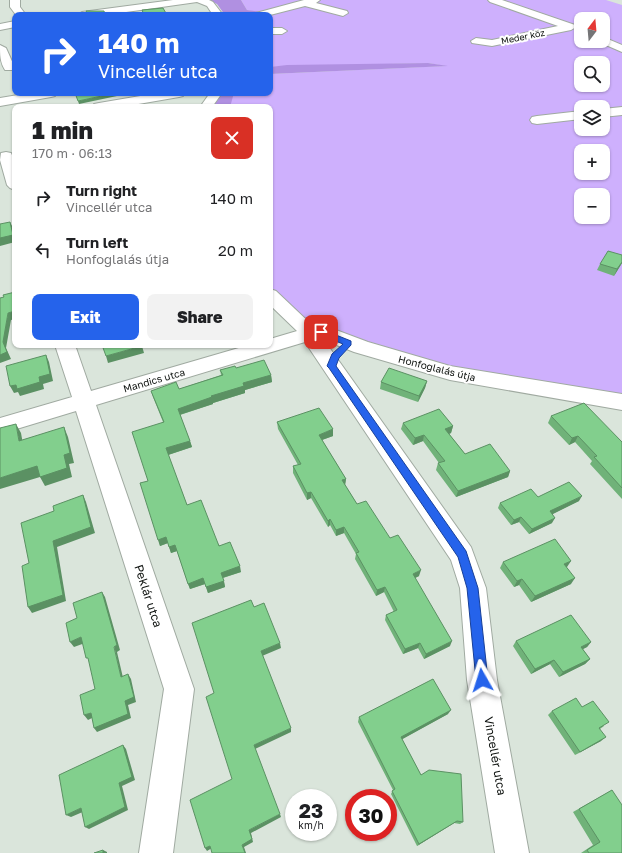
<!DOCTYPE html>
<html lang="en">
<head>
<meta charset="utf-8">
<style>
	:root { --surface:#fff; --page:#f2f2f2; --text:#202124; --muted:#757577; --accent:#2563eb }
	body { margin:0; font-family:"Golos Text",sans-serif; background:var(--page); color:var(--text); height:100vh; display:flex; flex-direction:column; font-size:15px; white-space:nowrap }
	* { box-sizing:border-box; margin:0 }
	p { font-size:13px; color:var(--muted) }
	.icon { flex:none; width:22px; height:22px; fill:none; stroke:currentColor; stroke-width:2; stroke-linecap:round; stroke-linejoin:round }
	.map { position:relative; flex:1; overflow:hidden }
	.details { position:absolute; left:12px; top:104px; width:261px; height:244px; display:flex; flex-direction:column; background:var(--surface); border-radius:8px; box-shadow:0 1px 3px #0004 }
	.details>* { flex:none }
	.hud { position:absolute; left:12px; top:12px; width:261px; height:84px; border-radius:8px; box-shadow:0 1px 3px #0004; background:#2563eb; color:#fff; overflow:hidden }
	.needle { width:26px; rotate:16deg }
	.controls { position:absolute; left:574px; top:12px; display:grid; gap:8px }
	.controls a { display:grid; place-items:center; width:36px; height:36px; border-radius:8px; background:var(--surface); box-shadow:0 1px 3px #0004; font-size:20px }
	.speed { position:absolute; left:285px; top:789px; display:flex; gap:8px; font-size:20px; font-weight:700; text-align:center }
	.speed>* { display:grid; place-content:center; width:52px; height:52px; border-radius:50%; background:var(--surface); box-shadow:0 1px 3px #0004; line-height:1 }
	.speed small { font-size:10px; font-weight:400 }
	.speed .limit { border:6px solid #d22; background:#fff; color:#111 }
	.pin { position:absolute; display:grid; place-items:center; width:34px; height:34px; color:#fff; margin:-17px; border-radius:8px; box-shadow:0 2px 6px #0006 }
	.me { position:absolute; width:44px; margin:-22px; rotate:354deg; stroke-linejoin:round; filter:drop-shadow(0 0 3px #0008) }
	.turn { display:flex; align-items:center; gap:14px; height:84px; padding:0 20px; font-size:18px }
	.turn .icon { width:52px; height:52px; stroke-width:2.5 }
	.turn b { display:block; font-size:28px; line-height:34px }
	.round { display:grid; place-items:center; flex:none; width:42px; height:42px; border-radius:8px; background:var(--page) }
	.overview { display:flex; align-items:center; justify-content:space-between; height:68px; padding:0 20px }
	h1 { font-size:24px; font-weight:800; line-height:30px }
	.action { display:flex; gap:8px; margin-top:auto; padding:8px 20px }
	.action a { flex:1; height:46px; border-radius:8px; background:var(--accent); color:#fff; font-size:16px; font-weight:800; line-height:46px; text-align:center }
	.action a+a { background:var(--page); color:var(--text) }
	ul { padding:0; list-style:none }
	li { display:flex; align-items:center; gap:12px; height:52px; padding:0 20px }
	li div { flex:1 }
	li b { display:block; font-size:15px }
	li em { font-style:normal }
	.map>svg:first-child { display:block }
	.green { fill:#ceb0fd; fill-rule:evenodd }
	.forest { fill:#b090e1 }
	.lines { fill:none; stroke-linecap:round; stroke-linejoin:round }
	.minor-casing { stroke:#a0aaa1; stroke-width:2 }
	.minor { fill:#fff; fill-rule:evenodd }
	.wall { fill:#70b279 }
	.shaded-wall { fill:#5b9163 }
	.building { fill:#82cf8d; stroke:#5b9163 }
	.route { fill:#2563eb; stroke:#184099 }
	.labels { text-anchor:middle; stroke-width:4; stroke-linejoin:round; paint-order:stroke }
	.far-street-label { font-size:9px; fill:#0e120f; stroke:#fff }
	.street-label { font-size:10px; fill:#0e120f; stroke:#fff }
	.near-street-label { font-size:12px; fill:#0e120f; stroke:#fff }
</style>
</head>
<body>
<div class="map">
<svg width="622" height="853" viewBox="0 0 622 853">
	<rect width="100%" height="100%" fill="#dae5db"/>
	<path class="green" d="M241,0H606L622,5V402L493,381L309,334L270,295V107H230L231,101L234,93H270V74L445,66L428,63L270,67V15L247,10ZM581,19H603V41H581ZM581,63H603V85H581ZM581,107H603V129H581ZM581,151H603V173H581ZM581,195H603V217H581Z"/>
	<path class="forest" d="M208,0H241L247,10L263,12L257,15H225L217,4Z
		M428,63L448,66L270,74V67L287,65Z
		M219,93H234L230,107H209Z"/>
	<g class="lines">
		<g class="minor-casing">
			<path id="minor" d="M10,0H20V7L26,15H16L10,7Z
				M173,0H209L213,2L223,15H213L207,6L197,2L105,15H77L82,12Z
				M304,0H320L316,3L347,11L348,13L343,16L305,6L270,15H255L256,13Z
				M488,0H502L575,25L576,27L571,30L492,46L472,43L471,41L476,38L492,40L558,26L490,2Z
				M15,21V27L0,30V24Z
				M270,28H282L287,31L282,34H270Z
				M603,37L622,45V52L599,42L598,41H603Z
				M0,45L6,48L15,68L13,70H5C0,62 0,55 0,45Z
				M30,93H57L55,96L51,97L0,106V98Z
				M158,93H185L183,96L179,97L121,107H93L94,104L99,103Z
				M210,93H222L212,107H200Z
				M622,107V115L603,117V109Z
				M581,111V119L537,124L532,123L530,120L532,117L537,116Z
				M6,152L11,153L15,162V190L10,188L7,185L0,160L1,153Z
				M270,289L276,291L314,327L321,326L328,327L368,342L450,366L622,394V410L450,380L354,352L324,340L471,547L486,588L497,680L529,853H495L467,680L460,588L451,560L305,342L96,405L194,689L173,853H139L164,689L76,411L0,434V418L72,397L55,345H75L91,391L249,345H270V339L297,331L270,305Z"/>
		</g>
		<use href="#minor" class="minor"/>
	</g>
	<path class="wall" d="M622,263L614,276L597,270L600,264Z
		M236,368L271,375L272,382L245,390V393L213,403V404L180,415L190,441L192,447L168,455L187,505L241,572L223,578L225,587L208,593L205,584L190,589L177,551L171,553L168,543L160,546L148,481L163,422L153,397L151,391L179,389L221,375L220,370Z
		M427,381L425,388L418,402L380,389L381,382Z
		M551,416L622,442V499L590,464L592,461L575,442L569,445L548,423Z
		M277,422L333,436L322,440L346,479L345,485L357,504L390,538L419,576L415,578L450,646L424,659L418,648L403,654L385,620L386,615L394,612L384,592L376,596L355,559L356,554L344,533L336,536L330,525L328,527L311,498L307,500L293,473V466L298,465L278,429Z
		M403,423L453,426L451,433L449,434L465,454L510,471L508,477L456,497L436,470L438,463H439L423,441L413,445L401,429Z
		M538,497L579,501L552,514V523L529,534L519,522L511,525L498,508L500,503Z
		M503,562L567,567H566L571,584L531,602L519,585L514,587L500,568Z
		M516,641L591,642L587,647L583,649L590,659L585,664L559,677L550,664L531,674L513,646Z
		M582,707L604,726L600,729L601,741L575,755L548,715L552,711Z
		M448,714L402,739L421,775L463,822L460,824L454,823L417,846L391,794L393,790L358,722L359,717Z
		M612,790L622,853H581L593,845L573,812Z"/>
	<path class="shaded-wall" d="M116,93L117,96L79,104L78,101Z
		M10,222L13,228L15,236V242L0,246V238Z
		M622,262V263L614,276L617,269Z
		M15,311V319L11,320L6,348L11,359L0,363V355L8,313Z
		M142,346L144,353L108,363L106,356Z
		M46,355L49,362L53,381L43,384L44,389L20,396L18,392L14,393L10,386L39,377Z
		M271,375L272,382L245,390V393L213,403V404L179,415L178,409L243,383Z
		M427,381L425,388L418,402L419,396Z
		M16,424L21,433L24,450L19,441Z
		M453,426L451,433L444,436L445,429Z
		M64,427L68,437L74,463L69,464L72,477L45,486L40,477L0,489V478L64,455Z
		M333,429V436L319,441V435Z
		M424,435L423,441L413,445L415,438Z
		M578,436L575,442L569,445L572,438Z
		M190,441L192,447L168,455L166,448Z
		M510,471L508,477L456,497L458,491Z
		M346,479L345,485L341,487L342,480Z
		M311,492V498L307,500V493Z
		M83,495L86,502L95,533L57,547L66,601L32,613L28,607L53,541Z
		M582,496L579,501L547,517L550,511Z
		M521,517L519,522L511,525L514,520Z
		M555,518L552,523L529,534L532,529Z
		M330,519V525L328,527V521Z
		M344,527V533L336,536V530Z
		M166,537L168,543L160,546L158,540Z
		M175,545L177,551L171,553L169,547Z
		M571,561L567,567L560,570L564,564Z
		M240,566L241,572L222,578L221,573Z
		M421,570L419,576L411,580L413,574Z
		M203,578L205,584L190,589L188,584Z
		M575,578L571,584L531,602L535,596Z
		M522,579L519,585L514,587L517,581Z
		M224,581L225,587L208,593L206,587Z
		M385,587L384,592L376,596L377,590Z
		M102,592L105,597L120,650L117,652L124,682L121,677Z
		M81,637L85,643L74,647L70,642Z
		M452,641L450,646L424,659L426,654Z
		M591,642L587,647L577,652L581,647Z
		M280,643L281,648L262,656L261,651Z
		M420,643L418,648L403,654L405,649Z
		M590,659L585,664L559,677L563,672Z
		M554,660L550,664L531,674L535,669Z
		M128,674L131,679L136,702L128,705L131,718L97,732L94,728L125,701Z
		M451,710L448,714L399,741L401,737Z
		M91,713L94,717L88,720L84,715Z
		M291,728V732L255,749L254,745Z
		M606,737L601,741L575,755L580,752Z
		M123,745L126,749L135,780L122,786L128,810L89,829L85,827L119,783Z
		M81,808L85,811L71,817L66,815Z
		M280,814L281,817L251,833L253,842L244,847L246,853H245L242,845L249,830Z
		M457,821L454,823L417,846L419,844Z
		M210,846L212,848L207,851L205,848Z
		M103,850L107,852V853H103Z"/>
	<path class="building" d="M163,8L167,15H144L142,10Z
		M86,11H104L105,15H88Z
		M75,93H116L78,101Z
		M10,222L13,235L0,238V224Z
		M608,251L622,255V262L617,269L600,264Z
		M15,292V311L8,313L3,342L7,352L0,355V298L4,297L3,295Z
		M102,345H142V346L106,356Z
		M46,355L50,374L39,377L40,382L17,389L16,385L10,386L6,366Z
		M264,360L271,375L243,383L244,386L211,396L212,397L178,409L190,441L166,448L187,505L201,500L219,546L230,542L240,566L221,573L224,581L206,587L203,578L188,584L175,545L169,547L166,537L158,540L140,483L148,481L132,432L164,422L151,391L176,382L179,389L223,375L220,370L235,366L236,368Z
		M389,368L427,381L419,396L381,382Z
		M584,403L622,442V488L594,457L597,456L578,436L572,438L551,416Z
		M319,408L333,429L319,435L346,479L342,480L357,504L366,501L390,538L398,535L421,570L413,574L452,641L426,654L420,643L405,649L386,615L397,610L385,587L377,590L356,553L359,552L344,527L336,530L330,519L328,521L311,492L307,493L293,466L301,464L277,422Z
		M439,409L453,426L445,429L465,454L490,444L510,471L458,491L438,463L445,461L424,435L415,438L403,423Z
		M16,424L19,441L64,427L70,453L64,455L67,468L40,477L37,466L0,478V428Z
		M569,482L582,496L550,511L555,518L532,529L521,517L514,520L500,503L531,489L538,497Z
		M83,495L91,527L53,541L63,595L28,607L22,566L29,563L21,523L54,511L53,506Z
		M555,539L571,561L564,564L575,578L535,596L522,579L517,581L503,562Z
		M102,592L117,645L114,647L121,677L128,674L134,697L125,701L128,714L94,728L91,713L84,715L80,695L95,689L88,658H86L81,637L70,642L66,623L77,618L73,603Z
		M251,600L254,607L264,603L280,643L261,651L291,728L254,745L280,814L249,830L252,839L242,845L245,853H212L210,846L205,848L190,800L232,779L206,697L214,693L192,623Z
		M571,615L591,642L581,647L590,659L563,672L554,660L535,669L516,641Z
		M433,679L451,710L401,737L421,775L429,770L461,774L463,822L457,821L419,844L392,791L395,789L359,717Z
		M576,698L582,707L593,701L609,722L599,728L606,737L580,752L552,711Z
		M123,745L132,777L119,783L125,807L85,827L81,808L66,815L59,775Z
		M612,790L622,805V853H589L587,850L600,842L579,809Z
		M103,850V853H94Z"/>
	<path class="route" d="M321,329L351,341V345L339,358L336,366L466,551L478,588L488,680L486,684L482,686L478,684L476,680L467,588L458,557L329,368L327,366L332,354L343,344L318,334L317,332Z"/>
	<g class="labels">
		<g class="far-street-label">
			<text transform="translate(523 37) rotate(-11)" y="3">Meder köz</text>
		</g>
		<g class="street-label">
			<text transform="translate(437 368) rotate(14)" y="4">Honfoglalás útja</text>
			<text transform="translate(154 380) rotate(-16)" y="4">Mandics utca</text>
		</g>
		<g class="near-street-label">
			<text transform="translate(148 596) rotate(72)" y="4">Peklár utca</text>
			<text transform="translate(495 756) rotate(80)" y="4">Vincellér utca</text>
		</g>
	</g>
</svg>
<div class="controls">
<a><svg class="needle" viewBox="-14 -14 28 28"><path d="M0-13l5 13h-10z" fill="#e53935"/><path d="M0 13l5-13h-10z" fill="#757577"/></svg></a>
<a><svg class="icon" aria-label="search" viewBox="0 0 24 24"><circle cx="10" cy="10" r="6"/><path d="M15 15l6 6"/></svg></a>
<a><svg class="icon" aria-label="layers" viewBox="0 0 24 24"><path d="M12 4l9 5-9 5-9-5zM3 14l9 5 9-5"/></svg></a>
<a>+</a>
<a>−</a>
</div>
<div class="speed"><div>23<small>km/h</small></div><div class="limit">30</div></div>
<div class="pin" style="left:321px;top:332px;background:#d93025"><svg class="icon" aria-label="arrive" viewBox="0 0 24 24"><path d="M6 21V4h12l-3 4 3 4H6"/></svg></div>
<svg class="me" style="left:482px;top:680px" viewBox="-20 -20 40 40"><path d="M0-17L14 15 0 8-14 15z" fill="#2563eb" stroke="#fff" stroke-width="4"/></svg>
<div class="hud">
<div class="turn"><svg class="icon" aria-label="right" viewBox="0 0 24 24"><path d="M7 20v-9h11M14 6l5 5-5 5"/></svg><div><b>140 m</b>Vincellér utca</div></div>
</div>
<section class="details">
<div class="overview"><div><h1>1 min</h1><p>170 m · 06:13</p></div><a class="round" style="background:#d93025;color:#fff"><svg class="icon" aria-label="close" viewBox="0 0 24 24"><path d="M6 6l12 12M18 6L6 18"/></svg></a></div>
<ul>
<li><svg class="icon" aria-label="right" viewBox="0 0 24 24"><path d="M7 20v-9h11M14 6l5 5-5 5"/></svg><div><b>Turn right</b><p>Vincellér utca</p></div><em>140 m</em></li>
<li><svg class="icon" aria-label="left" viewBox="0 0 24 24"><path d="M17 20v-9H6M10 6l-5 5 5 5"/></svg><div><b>Turn left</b><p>Honfoglalás útja</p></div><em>20 m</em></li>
</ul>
<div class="action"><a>Exit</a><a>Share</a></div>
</section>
</div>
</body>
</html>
